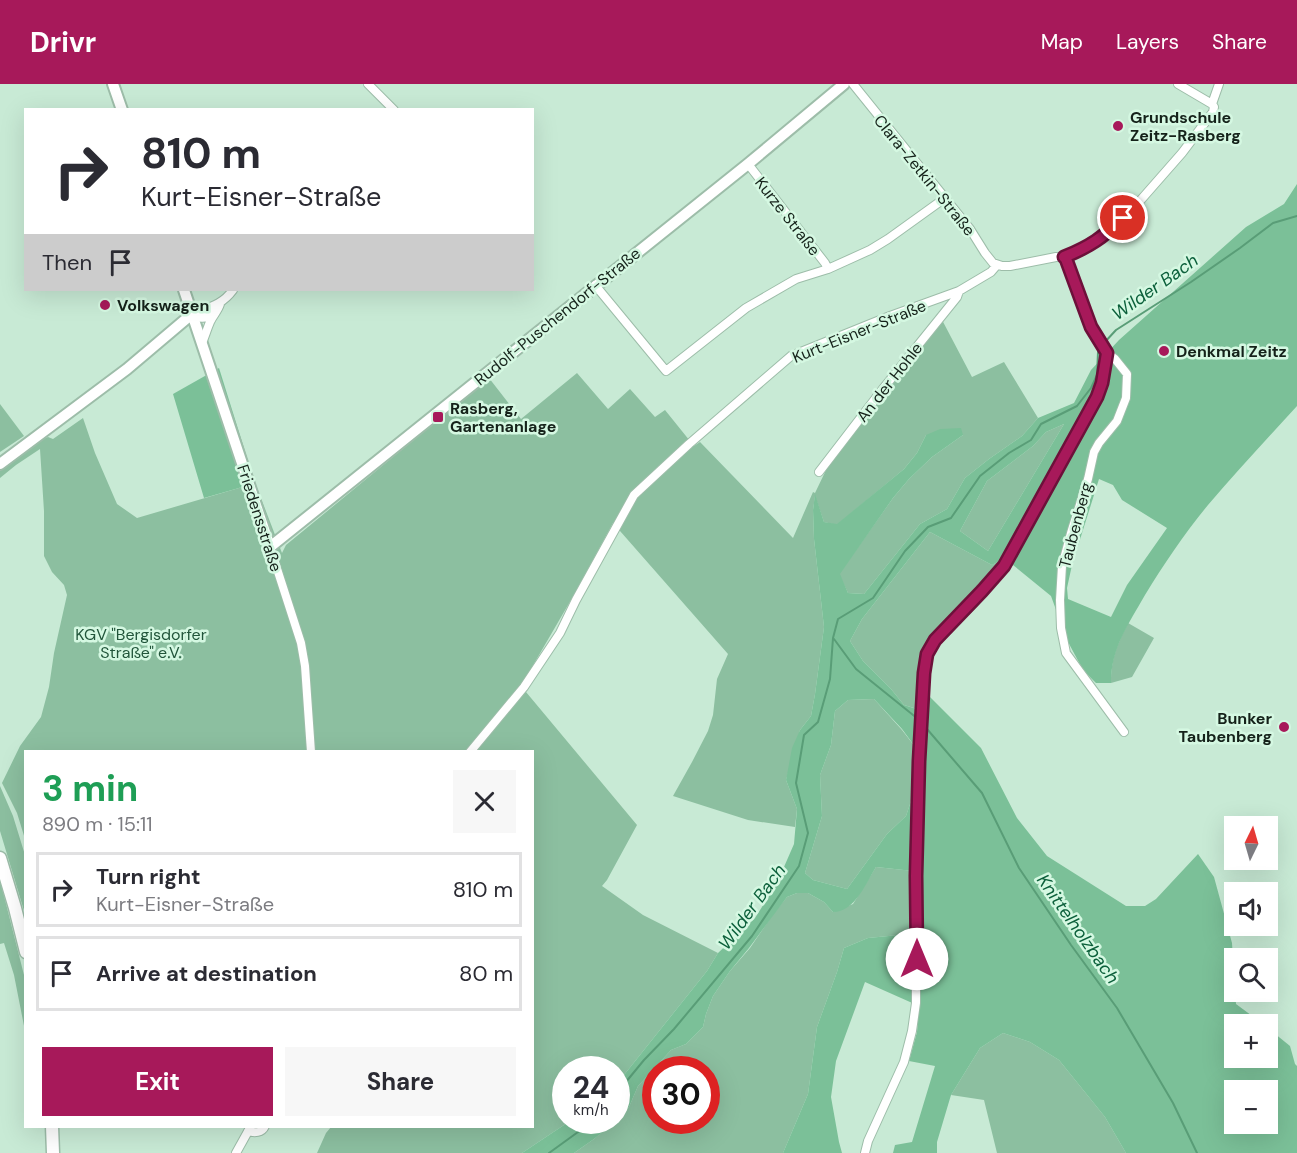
<!DOCTYPE html>
<html lang="en">
<head>
<meta charset="utf-8">
<style>
	:root { --surface:#fff; --page:#f7f7f7; --text:#2b2b33; --muted:#7c7c81; --line:#e1e1e2; --accent:#a7195a }
	body { margin:0; font-family:"DM Sans",sans-serif; background:var(--page); color:var(--text); height:100vh; display:flex; flex-direction:column; font-size:22px; white-space:nowrap }
	* { box-sizing:border-box; margin:0 }
	p { font-size:20px; color:var(--muted) }
	.icon { flex:none; width:33px; height:33px; fill:none; stroke:currentColor; stroke-width:2; stroke-linecap:round; stroke-linejoin:round }
	.map { position:relative; flex:1; overflow:hidden }
	.sheet { position:absolute; left:24px; top:666px; width:510px; height:378px; display:flex; flex-direction:column; background:var(--surface); border-radius:0px; box-shadow:0 6px 24px #0002 }
	.sheet>* { flex:none }
	.banner { position:absolute; left:24px; top:24px; width:510px; height:183px; border-radius:0px; box-shadow:0 6px 24px #0002; background:#fff; color:var(--text); overflow:hidden }
	.needle { width:39px; rotate:5deg }
	.tools { position:absolute; left:1224px; top:732px; display:grid; gap:12px }
	.tools a { display:grid; place-items:center; width:54px; height:54px; border-radius:0px; background:var(--surface); box-shadow:0 6px 24px #0002; font-size:30px }
	.speed { position:absolute; left:552px; top:972px; display:flex; gap:12px; font-size:30px; font-weight:700; text-align:center }
	.speed>* { display:grid; place-content:center; width:78px; height:78px; border-radius:50%; background:var(--surface); box-shadow:0 6px 24px #0002; line-height:1 }
	.speed small { font-size:15px; font-weight:400 }
	.speed .limit { border:9px solid #d22; background:#fff; color:#111 }
	.pin { position:absolute; display:grid; place-items:center; width:51px; height:51px; color:#fff; margin:-26px; border:3px solid #fff; border-radius:50%; box-shadow:0 2px 6px #0007 }
	.me { position:absolute; width:66px; margin:-33px; rotate:0deg; stroke-linejoin:round; filter:drop-shadow(0 0 4px #0008) }
	.turn { display:flex; align-items:center; gap:21px; height:126px; padding:0 18px; font-size:27px }
	.turn .icon { width:78px; height:78px; stroke-width:2.5 }
	.turn b { display:block; font-size:42px; line-height:51px }
	.then { display:flex; align-items:center; height:57px; padding:0 18px; background:#0003; gap:12px; font-size:22px }
	.round { display:grid; place-items:center; flex:none; width:63px; height:63px; border-radius:0px; background:var(--page) }
	.headline { display:flex; align-items:center; justify-content:space-between; height:102px; padding:0 18px }
	h1 { font-size:36px; font-weight:700; line-height:45px; color:#1e9e55 }
	.primary-button { display:flex; gap:12px; margin-top:auto; padding:12px 18px }
	.primary-button a { flex:1; height:69px; border-radius:0px; background:var(--accent); color:#fff; font-size:24px; font-weight:700; line-height:69px; text-align:center }
	.primary-button a+a { background:var(--page); color:var(--text) }
	ul { padding:0; list-style:none }
	li { display:flex; align-items:center; gap:18px; height:75px; margin:0 12px 9px; padding:0 6px; border:3px solid var(--line); border-radius:0px }
	li div { flex:1 }
	li b { display:block; font-size:22px }
	li em { font-style:normal }
	header { display:flex; align-items:center; gap:36px; box-sizing:border-box; height:84px; padding:0 30px; background:var(--accent); color:#fff }
	header strong { font-size:28px }
	nav { display:flex; gap:33px; margin-inline-start:auto; font-size:21px }
	.map>svg:first-child { display:block }
	.green { fill:#8cbfa0; fill-rule:evenodd }
	.forest { fill:#7bc098; fill-rule:evenodd }
	.lines { fill:none; stroke-linecap:round; stroke-linejoin:round }
	.stream { stroke:#599d77; stroke-width:2 }
	.street-casing { stroke:#9dbda9; stroke-width:10 }
	.secondary-casing { stroke:#9dbda9; stroke-width:14 }
	.primary-casing { stroke:#9dbda9; stroke-width:15 }
	.street { stroke:#fff; stroke-width:8 }
	.secondary { stroke:#fff; stroke-width:10 }
	.primary { stroke:#fff; stroke-width:12 }
	.route-casing { stroke:#6d103a; stroke-width:15 }
	.route { stroke:#a7195a; stroke-width:10 }
	.poi-dot { fill:#a7195a; stroke:#d5f8e2; stroke-width:2 }
	.labels { text-anchor:middle; stroke-width:5; stroke-linejoin:round; paint-order:stroke }
	.poi-label { font-size:16px; font-weight:bold; fill:#15221a; stroke:#d5f8e2; text-anchor:start }
	.street-label { font-size:16px; fill:#15221a; stroke:#d5f8e2 }
	.park-label { font-size:16px; fill:#21553a; stroke:#d5f8e2 }
	.water-label { font-size:18px; font-style:italic; fill:#0c603b; stroke:#d5f8e2 }
</style>
</head>
<body>
<header>
<strong>Drivr</strong>
<nav><a>Map</a><a>Layers</a><a>Share</a></nav>
</header>
<div class="map">
<svg width="1297" height="1069" viewBox="0 0 1297 1069">
	<rect width="100%" height="100%" fill="#c8ead5"/>
	<path class="green" d="M941,234L972,293L1004,278L1038,334L1022,352L989,375L965,394L947,425L920,440L864,510L848,509L839,490L893,414L909,395L932,373L963,351H926L917,369L904,385L837,441L824,438L815,412L813,426L814,455L824,543L815,610L811,632L800,646L786,696L797,725L795,743L748,736L673,712L692,678L708,647L713,631L717,595L728,570L613,439L575,509L521,602L637,741L607,796L602,802L643,831L718,869L707,887L624,991L617,997L616,986H566V1036L570,1037L522,1069H317L326,1049L331,1043L532,1042V872L534,870L532,868V668H26L25,755L17,729L2,699L20,662L41,633L49,603L54,569L67,511L64,501L52,488L44,472V427L40,365L16,381L0,394V387L43,355L48,353L53,355L83,334L95,369L117,420L137,434L239,404L254,396L282,469L286,461L489,294L521,335L577,289L608,325L630,305L655,333L665,326L694,362L700,358L793,454L813,408L815,409L827,384Z
		M0,320L24,352L0,368Z
		M1064,340L988,467L960,447L987,397L1033,362L1046,348Z
		M930,448L992,481L1002,475L1013,481L979,521L933,568L927,628L904,621L891,605L863,577L850,557L862,535Z
		M1128,539L1154,554L1132,593L1111,599C1111,574 1117,561 1128,539Z
		M874,615L902,646L916,664L915,705L906,732L887,750L847,805L813,796L805,789L822,732L820,691L831,661L835,627L848,616Z
		M0,702L13,732L25,771V830L0,747Z
		M876,783L923,788L924,836L899,851L868,854L844,864L837,888L817,943L808,1010L783,1069H574L594,1055L616,1036L629,1023L638,1002L671,966L686,960L703,943L706,930L713,912L730,887L750,864L774,829L787,813L797,809H808L824,818L833,828L853,820ZM656,986H706V1036H656Z
		M0,796L25,895V947L14,891L4,859L0,860Z
		M1003,949L1030,958L1059,976L1105,1033L1126,1069H997L984,1016L951,1011L980,964Z"/>
	<path class="forest" d="M1297,100V322C1267,355 1237,387 1208,421C1185,449 1164,480 1145,511C1128,541 1111,564 1111,599H1096L1083,586L1067,556L1051,512L1013,481L1003,475L992,481L930,448L862,535L850,557L863,577L891,605L904,621L926,628L928,611L981,664L1017,734L1047,772L1126,822H1145L1156,815L1198,770L1214,793L1232,859L1236,920L1263,940H1234V974H1268V944L1290,962L1295,980L1297,982V1069H1126L1105,1033L1059,976L1030,958L1003,949L980,964L951,1011L937,1058V1069H893L895,1061L912,1058L935,982L909,977L917,948L919,922L865,898L836,977L831,1013L839,1058L842,1069H783L808,1010L817,943L837,888L844,864L868,854L899,851L924,836L922,788L876,783C866,799 855,828 833,828L824,818L808,809H797L787,813L749,864L730,887L713,912L706,930L703,943L686,960L671,966L638,1002L629,1023L617,1036V997L624,991L707,887L718,869L755,834L777,799L794,760L797,725L786,696L792,664L800,646L811,632L815,610L824,543L814,455L813,426L815,410L824,438L837,440L904,385L917,369L926,351L940,345L961,344L963,351L932,373L909,395L893,414L840,490L848,509L864,510L920,440L947,425L965,394L989,375L1022,352L1038,334L1074,319L1091,286L1119,256L1246,143L1284,120ZM1064,340L988,467L960,447L987,397L1033,362L1046,348ZM1099,395L1113,401L1122,416L1167,444L1127,501L1111,533L1068,515L1067,504L1072,481ZM874,615L902,645L916,664L915,705L906,732L887,750L847,805L813,796L805,789L822,732L820,691L831,661L835,627L848,616ZM1234,1006H1268V1040H1234Z
		M219,284L254,396L239,404L204,414L173,310Z
		M570,1037H616L594,1055L574,1069H522Z"/>
	<g class="lines">
		<path class="stream" d="M1104,259L1116,246L1191,198L1240,164L1273,139L1297,132
			M834,555L856,585L918,635
			M927,645L982,709L1019,784L1071,861L1117,924L1173,1019L1197,1069
			M616,1010L644,976L674,945L752,852L799,782L808,749L796,699L804,651L818,638L830,595L833,554L838,535L873,514L905,467L928,443L951,434L980,392L1009,369L1031,356L1041,340L1077,322L1091,304L1097,291L1098,268L1100,263
			M549,1069L578,1048L591,1036"/>
		<g class="street-casing">
			<path id="street" d="M368,0L394,26
				M853,0L970,145L985,169L993,179L1002,182H1010L1056,173H1064L1081,166L1106,150L1139,118L1182,69L1213,28L1214,23L1212,20L1219,0
				M1178,0L1212,20
				M748,80L825,179L828,185
				M595,201L666,287L746,224L796,195L828,185L870,166L888,155L945,114
				M192,230C210,223 222,221 233,206
				M192,230C200,236 207,234 214,230
				M202,259C205,252 207,245 210,238C213,231 218,227 220,220
				M1107,269L1115,275L1127,290L1126,314L1117,337L1099,359L1094,368L1088,395L1071,449L1062,482L1060,516L1061,544L1066,569L1124,648
				M819,388L882,306L957,213L959,207
				M270,463L301,559L305,582L311,668
				M470,668L524,603L560,549L576,516L634,411L689,360L791,272L890,232L959,207L991,188L997,181
				M248,1047C254,1049 262,1049 265,1042
				M236,1069L251,1042
				M865,1069L868,1057L904,978L912,947L916,919V792L919,677L924,589L927,570L935,556L982,507L1004,482L1097,313L1103,299L1107,269L1091,243L1066,175L1064,173"/>
		</g>
		<g class="secondary-casing">
			<path id="secondary" d="M113,0L122,26
				M184,206L270,463L748,80L844,0
				M0,380L127,285L192,230"/>
		</g>
		<g class="primary-casing">
			<path id="primary" d="M0,774L15,824L26,868
				M52,1042L53,1069"/>
		</g>
		<use href="#street" class="street"/>
		<use href="#secondary" class="secondary"/>
		<use href="#primary" class="primary"/>
	</g>
	<g class="lines">
		<g class="route-casing">
			<path id="route" d="M917,875L916,792L919,677L924,589L927,570L935,556L982,507L1004,482L1097,313L1102,299L1107,269L1091,243L1066,175L1064,173C1091,162 1102,154 1123,134"/>
		</g>
		<use href="#route" class="route"/>
	</g>
	<g class="poi-dot">
		<circle cx="1118" cy="42" r="6"/>
		<circle cx="105" cy="221" r="6"/>
		<circle cx="1164" cy="267" r="6"/>
		<rect x="432" y="327" width="12" height="12" rx="3"/>
		<circle cx="1284" cy="643" r="6"/>
	</g>
	<g class="labels">
		<g class="poi-label">
			<text x="1130" y="39">Grundschule<tspan x="1130" dy="18">Zeitz-Rasberg</tspan></text>
			<text x="117" y="227">Volkswagen</text>
			<text x="1176" y="273">Denkmal Zeitz</text>
			<text x="450" y="330">Rasberg,<tspan x="450" dy="18">Gartenanlage</tspan></text>
			<text x="1272" y="640" text-anchor="end">Bunker<tspan x="1272" dy="18">Taubenberg</tspan></text>
		</g>
		<g class="street-label">
			<text transform="translate(925 91) rotate(51)" y="6">Clara-Zetkin-Straße</text>
			<text transform="translate(788 132) rotate(52)" y="6">Kurze Straße</text>
			<text transform="translate(557 232) rotate(-39)" y="6">Rudolf-Puschendorf-Straße</text>
			<text transform="translate(859 247) rotate(-22)" y="6">Kurt-Eisner-Straße</text>
			<text transform="translate(889 298) rotate(-52)" y="6">An der Hohle</text>
			<text transform="translate(260 434) rotate(72)" y="6">Friedensstraße</text>
			<text transform="translate(1075 441) rotate(-75)" y="6">Taubenberg</text>
		</g>
		<g class="park-label">
			<text x="141" y="556">KGV "Bergisdorfer<tspan x="141" dy="18">Straße" e.V.</tspan></text>
		</g>
		<g class="water-label">
			<text transform="translate(1155 203) rotate(-35)" y="6">Wilder Bach</text>
			<text transform="translate(752 823) rotate(-54)" y="6">Wilder Bach</text>
			<text transform="translate(1078 845) rotate(55)" y="6">Knittelholzbach</text>
		</g>
	</g>
</svg>
<div class="tools">
<a><svg class="needle" viewBox="-14 -14 28 28"><path d="M0-13l5 13h-10z" fill="#e53935"/><path d="M0 13l5-13h-10z" fill="#7c7c81"/></svg></a>
<a><svg class="icon" aria-label="sound" viewBox="0 0 24 24"><path d="M4 9h4l5-4v14l-5-4H4zM17 9q2 3 0 6"/></svg></a>
<a><svg class="icon" aria-label="search" viewBox="0 0 24 24"><circle cx="10" cy="10" r="6"/><path d="M15 15l6 6"/></svg></a>
<a>+</a>
<a>−</a>
</div>
<div class="speed"><div>24<small>km/h</small></div><div class="limit">30</div></div>
<div class="pin" style="left:1123px;top:134px;background:#d93025"><svg class="icon" aria-label="arrive" viewBox="0 0 24 24"><path d="M6 21V4h12l-3 4 3 4H6"/></svg></div>
<svg class="me" style="left:917px;top:875px" viewBox="-20 -20 40 40"><circle r="19" fill="#fff"/><path d="M0-13L10 11 0 6-10 11z" fill="#a7195a"/></svg>
<div class="banner">
<div class="turn"><svg class="icon" aria-label="right" viewBox="0 0 24 24"><path d="M7 20v-9h11M14 6l5 5-5 5"/></svg><div><b>810 m</b>Kurt-Eisner-Straße</div></div>
<div class="then">Then<svg class="icon" aria-label="arrive" viewBox="0 0 24 24"><path d="M6 21V4h12l-3 4 3 4H6"/></svg></div>
</div>
<section class="sheet">
<div class="headline"><div><h1>3 min</h1><p>890 m · 15:11</p></div><a class="round"><svg class="icon" aria-label="close" viewBox="0 0 24 24"><path d="M6 6l12 12M18 6L6 18"/></svg></a></div>
<ul>
<li><svg class="icon" aria-label="right" viewBox="0 0 24 24"><path d="M7 20v-9h11M14 6l5 5-5 5"/></svg><div><b>Turn right</b><p>Kurt-Eisner-Straße</p></div><em>810 m</em></li>
<li><svg class="icon" aria-label="arrive" viewBox="0 0 24 24"><path d="M6 21V4h12l-3 4 3 4H6"/></svg><div><b>Arrive at destination</b></div><em>80 m</em></li>
</ul>
<div class="primary-button"><a>Exit</a><a>Share</a></div>
</section>
</div>
</body>
</html>
